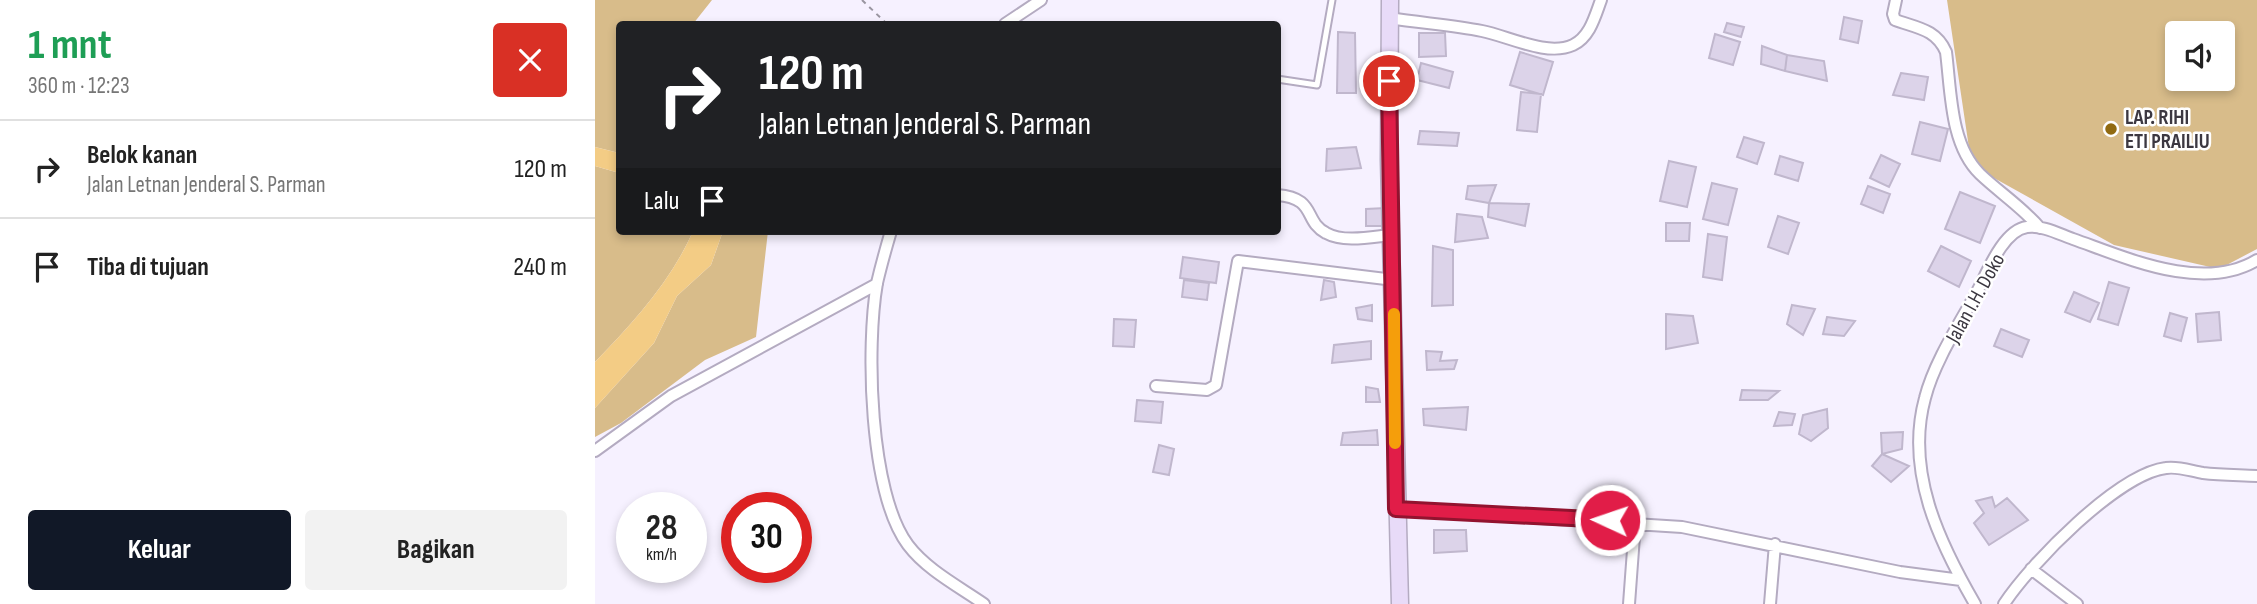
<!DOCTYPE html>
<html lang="id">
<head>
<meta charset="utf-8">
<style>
	:root { --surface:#fff; --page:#f2f2f2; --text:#222; --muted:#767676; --line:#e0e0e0; --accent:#111827 }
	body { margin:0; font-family:"Sofia Sans Condensed",sans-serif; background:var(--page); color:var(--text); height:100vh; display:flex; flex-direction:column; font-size:26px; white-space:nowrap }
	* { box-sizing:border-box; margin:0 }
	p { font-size:23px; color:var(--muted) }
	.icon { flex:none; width:38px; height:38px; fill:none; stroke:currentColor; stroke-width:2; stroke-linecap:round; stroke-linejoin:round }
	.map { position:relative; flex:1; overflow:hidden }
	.drawer { display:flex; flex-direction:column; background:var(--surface); width:595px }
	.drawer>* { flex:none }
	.guide { position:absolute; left:21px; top:21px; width:665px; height:214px; border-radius:7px; box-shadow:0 4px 10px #0003; background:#202124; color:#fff; overflow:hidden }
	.tools { position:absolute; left:1570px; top:21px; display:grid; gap:14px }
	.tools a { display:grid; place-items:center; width:70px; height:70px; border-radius:7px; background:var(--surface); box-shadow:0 4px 10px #0003; font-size:35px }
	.speed { position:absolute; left:21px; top:492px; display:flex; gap:14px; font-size:35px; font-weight:700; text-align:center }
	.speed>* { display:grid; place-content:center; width:91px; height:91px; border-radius:50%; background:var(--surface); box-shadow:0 4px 10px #0003; line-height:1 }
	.speed small { font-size:18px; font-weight:400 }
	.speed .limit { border:10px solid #d22; background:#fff; color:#111 }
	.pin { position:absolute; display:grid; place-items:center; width:60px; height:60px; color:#fff; margin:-30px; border:4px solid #fff; border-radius:50%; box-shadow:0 2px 7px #0007 }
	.me { position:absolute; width:77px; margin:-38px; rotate:273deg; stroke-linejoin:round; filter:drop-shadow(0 0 5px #0008) }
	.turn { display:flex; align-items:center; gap:24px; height:147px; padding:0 28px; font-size:32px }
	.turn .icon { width:91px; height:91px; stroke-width:2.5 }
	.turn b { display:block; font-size:49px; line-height:60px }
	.then { display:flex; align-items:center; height:66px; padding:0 28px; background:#0003; gap:14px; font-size:26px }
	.round { display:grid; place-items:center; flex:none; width:74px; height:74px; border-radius:7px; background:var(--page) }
	.summary { display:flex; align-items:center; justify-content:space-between; height:119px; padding:0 28px }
	h1 { font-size:42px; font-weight:700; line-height:52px; color:#1e9e55 }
	.cta { display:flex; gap:14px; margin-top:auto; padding:14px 28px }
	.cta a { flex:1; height:80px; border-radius:7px; background:var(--accent); color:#fff; font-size:28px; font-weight:700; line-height:80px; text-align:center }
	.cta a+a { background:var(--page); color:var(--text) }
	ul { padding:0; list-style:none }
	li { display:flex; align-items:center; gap:21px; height:98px; padding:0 28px; border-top:2px solid var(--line) }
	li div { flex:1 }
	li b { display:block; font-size:26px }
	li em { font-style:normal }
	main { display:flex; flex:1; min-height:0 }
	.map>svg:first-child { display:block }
	.green { fill:#d8bc8a; fill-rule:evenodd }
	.water { fill:#f3cc85 }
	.building { fill:#dcd3e9; stroke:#c0b7cd; stroke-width:2 }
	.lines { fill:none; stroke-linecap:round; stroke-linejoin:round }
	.lane-casing { stroke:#b4abc1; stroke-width:9 }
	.street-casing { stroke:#b4abc1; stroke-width:14 }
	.secondary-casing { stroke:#b4abc1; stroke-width:19 }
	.path { stroke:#9a96a1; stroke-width:2; stroke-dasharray:5 5; stroke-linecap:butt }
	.lane { stroke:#fff; stroke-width:5 }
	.street { stroke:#fff; stroke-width:10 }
	.secondary { stroke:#e8dbf8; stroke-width:16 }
	.route-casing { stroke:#92132f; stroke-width:18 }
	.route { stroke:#e11d48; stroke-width:12 }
	.slow { stroke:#f59e0b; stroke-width:12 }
	.poi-dot { fill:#916a11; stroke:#fff; stroke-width:2.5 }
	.labels { text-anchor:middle; stroke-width:5; stroke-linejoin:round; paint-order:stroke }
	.poi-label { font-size:21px; font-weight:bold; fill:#3c3841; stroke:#fff; text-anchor:start }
	.street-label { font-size:21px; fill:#3c3841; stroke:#fff }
</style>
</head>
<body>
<main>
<section class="drawer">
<div class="summary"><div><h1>1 mnt</h1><p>360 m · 12:23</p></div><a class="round" style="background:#d93025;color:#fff"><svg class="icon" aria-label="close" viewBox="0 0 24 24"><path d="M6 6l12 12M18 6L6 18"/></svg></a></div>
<ul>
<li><svg class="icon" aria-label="right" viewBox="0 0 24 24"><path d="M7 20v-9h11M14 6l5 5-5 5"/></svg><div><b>Belok kanan</b><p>Jalan Letnan Jenderal S. Parman</p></div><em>120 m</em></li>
<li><svg class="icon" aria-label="arrive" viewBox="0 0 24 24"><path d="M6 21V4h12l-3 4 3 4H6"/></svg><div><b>Tiba di tujuan</b></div><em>240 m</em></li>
</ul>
<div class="cta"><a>Keluar</a><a>Bagikan</a></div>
</section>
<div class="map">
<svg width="1662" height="604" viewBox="0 0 1662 604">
	<rect width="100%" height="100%" fill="#f6f1ff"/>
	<path class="green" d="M0,0H117L98,24H24V63L21,65L24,153L0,147Z
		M1352,0H1662V249L1624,269L1519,245L1390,173L1374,148ZM1582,33H1628V79H1582Z
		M0,166L24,173V231H98C77,280 37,324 0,362Z
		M128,231H173L161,337L110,360L26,423L0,437V408L59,343L82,296L116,265Z"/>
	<path class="water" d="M0,147L24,153V173L0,166Z
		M98,231H128L116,265L82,296L59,343L0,408V362C37,324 77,280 98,231Z"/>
	<path class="building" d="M1249,17L1267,21L1263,43L1245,39Z
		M1132,23L1149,27L1146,37L1129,32Z
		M743,32L760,33L761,93H742Z
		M824,33H850L851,56L824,57Z
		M1120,34L1145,42L1138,65L1114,58Z
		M1167,46L1192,55L1190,71L1166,64Z
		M925,52L958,62L948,95L915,85Z
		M1192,55L1229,61L1232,81L1190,71Z
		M826,63L858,72L854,88L822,80Z
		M1306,73L1333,77L1329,100L1298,95Z
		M926,92L946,94L942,132L922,130Z
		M1325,122L1353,129L1345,161L1317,154Z
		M825,131L864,133L862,146L823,144Z
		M1149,137L1169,143L1162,164L1142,157Z
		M761,147L766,168L731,171L732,149Z
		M1286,155L1305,164L1294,187L1275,178Z
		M1185,156L1208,163L1203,181L1180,174Z
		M1074,161L1101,167L1092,207L1065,201Z
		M1117,183L1142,189L1133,225L1108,219Z
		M901,185L894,203L871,199L873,186Z
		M1273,186L1295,194L1288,213L1266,204Z
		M1365,192L1400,206L1385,243L1350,229Z
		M894,203L934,204L930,226L893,217Z
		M790,208L788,226H771V209Z
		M862,214L887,217L893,238L860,242Z
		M1183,216L1204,223L1193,254L1173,247Z
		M1071,223H1095L1094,241H1071Z
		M1113,234L1132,237L1127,280L1108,277Z
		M838,246L858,250V305L837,306Z
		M1346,246L1376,261L1364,287L1333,271Z
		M588,257L624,262L621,283L585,278Z
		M589,280L614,283L612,300L587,297Z
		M729,280L739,282L741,297L726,300Z
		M1514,282L1534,288L1523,325L1503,319Z
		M1479,292L1504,303L1495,322L1470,312Z
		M777,305V321L763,319L761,308Z
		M1197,305L1220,309L1208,335L1192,324Z
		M1624,312L1626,340L1603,342L1601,314Z
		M1575,313L1592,318L1586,341L1569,336Z
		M1071,314L1098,316L1103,343L1071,349Z
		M1232,317L1260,321L1249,336L1228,334Z
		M519,319L541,320L539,347L518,346Z
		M1406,329L1434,340L1427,357L1399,346Z
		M776,341V359L737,363L739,345Z
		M831,351L847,352L845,361L862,360L859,369L832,370Z
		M771,387L783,389L785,402H771Z
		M1147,390L1184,391L1173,400H1145Z
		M542,400L568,402L566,423L540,421Z
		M873,407L871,430L829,425L828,409Z
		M1232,409L1233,428L1216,441L1204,434L1208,415Z
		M1184,412L1200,414L1197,425L1179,426Z
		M782,430L783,445H746L748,433Z
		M1308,432L1307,449L1287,454L1286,433Z
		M564,445L579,449L574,475L558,472Z
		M1287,454L1314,466L1296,482L1277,466Z
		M1397,497L1400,507L1412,498L1433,520L1394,545L1379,523L1389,513L1381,501Z
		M839,530H871L872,551L839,553Z"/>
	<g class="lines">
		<g class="lane-casing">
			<path id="lane" d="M682,79L722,85L737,0"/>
		</g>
		<g class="street-casing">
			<path id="street" d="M1301,0L1298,14L1300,20C1322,28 1341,29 1351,52C1356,91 1355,145 1385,174C1405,193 1427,207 1445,228
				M795,18C825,23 857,25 887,31C913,36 952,57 978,45C995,37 1000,16 1006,0
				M410,24L446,0
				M682,195C722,198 708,221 731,233C749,243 776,237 796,235
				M296,231C291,248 286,266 282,283C271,346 274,493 313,545C332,570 363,586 389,604
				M561,386L612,390L621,385L643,261L799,280
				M0,451L76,396L282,284
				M801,509L1087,527L1305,572L1366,580
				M1436,569L1482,604
				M1034,604L1040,523
				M1175,604L1180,544
				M1380,604C1344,542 1310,471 1330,398C1339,362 1366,321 1384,288C1393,270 1409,230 1432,227C1447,225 1464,234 1478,239C1532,258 1608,293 1662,260
				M1409,604C1436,563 1523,474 1571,468C1583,466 1596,471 1608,473C1626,475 1644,475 1662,476"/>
		</g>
		<g class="secondary-casing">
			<path id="secondary" d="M795,0L794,160L805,604"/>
		</g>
		<path class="path" d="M267,0L292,24"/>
		<use href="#lane" class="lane"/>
		<use href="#street" class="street"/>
		<use href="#secondary" class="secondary"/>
	</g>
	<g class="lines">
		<g class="route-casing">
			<path id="route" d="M794,81L801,509L1015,520"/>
		</g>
		<use href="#route" class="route"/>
		<path class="slow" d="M799,314L800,443"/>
	</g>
	<circle class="poi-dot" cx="1516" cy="129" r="7"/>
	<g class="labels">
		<g class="poi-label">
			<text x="1530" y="124">LAP. RIHI<tspan x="1530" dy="24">ETI PRAILIU</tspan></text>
		</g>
		<g class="street-label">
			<text transform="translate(1380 298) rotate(-61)" y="7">Jalan I.H. Doko</text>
		</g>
	</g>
</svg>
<div class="tools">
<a><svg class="icon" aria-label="sound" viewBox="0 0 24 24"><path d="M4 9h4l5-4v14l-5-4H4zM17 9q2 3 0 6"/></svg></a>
</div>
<div class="speed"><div>28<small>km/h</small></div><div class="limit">30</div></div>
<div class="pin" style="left:794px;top:81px;background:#d93025"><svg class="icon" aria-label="arrive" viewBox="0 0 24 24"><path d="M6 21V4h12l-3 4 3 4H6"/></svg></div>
<svg class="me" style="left:1015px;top:520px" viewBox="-20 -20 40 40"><circle r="17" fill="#e11d48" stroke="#fff" stroke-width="3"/><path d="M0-11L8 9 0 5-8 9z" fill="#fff"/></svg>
<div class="guide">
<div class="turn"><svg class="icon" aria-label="right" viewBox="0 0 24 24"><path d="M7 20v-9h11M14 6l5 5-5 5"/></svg><div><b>120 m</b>Jalan Letnan Jenderal S. Parman</div></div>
<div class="then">Lalu<svg class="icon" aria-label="arrive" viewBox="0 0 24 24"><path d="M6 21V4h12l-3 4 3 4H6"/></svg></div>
</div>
</div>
</main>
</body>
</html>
